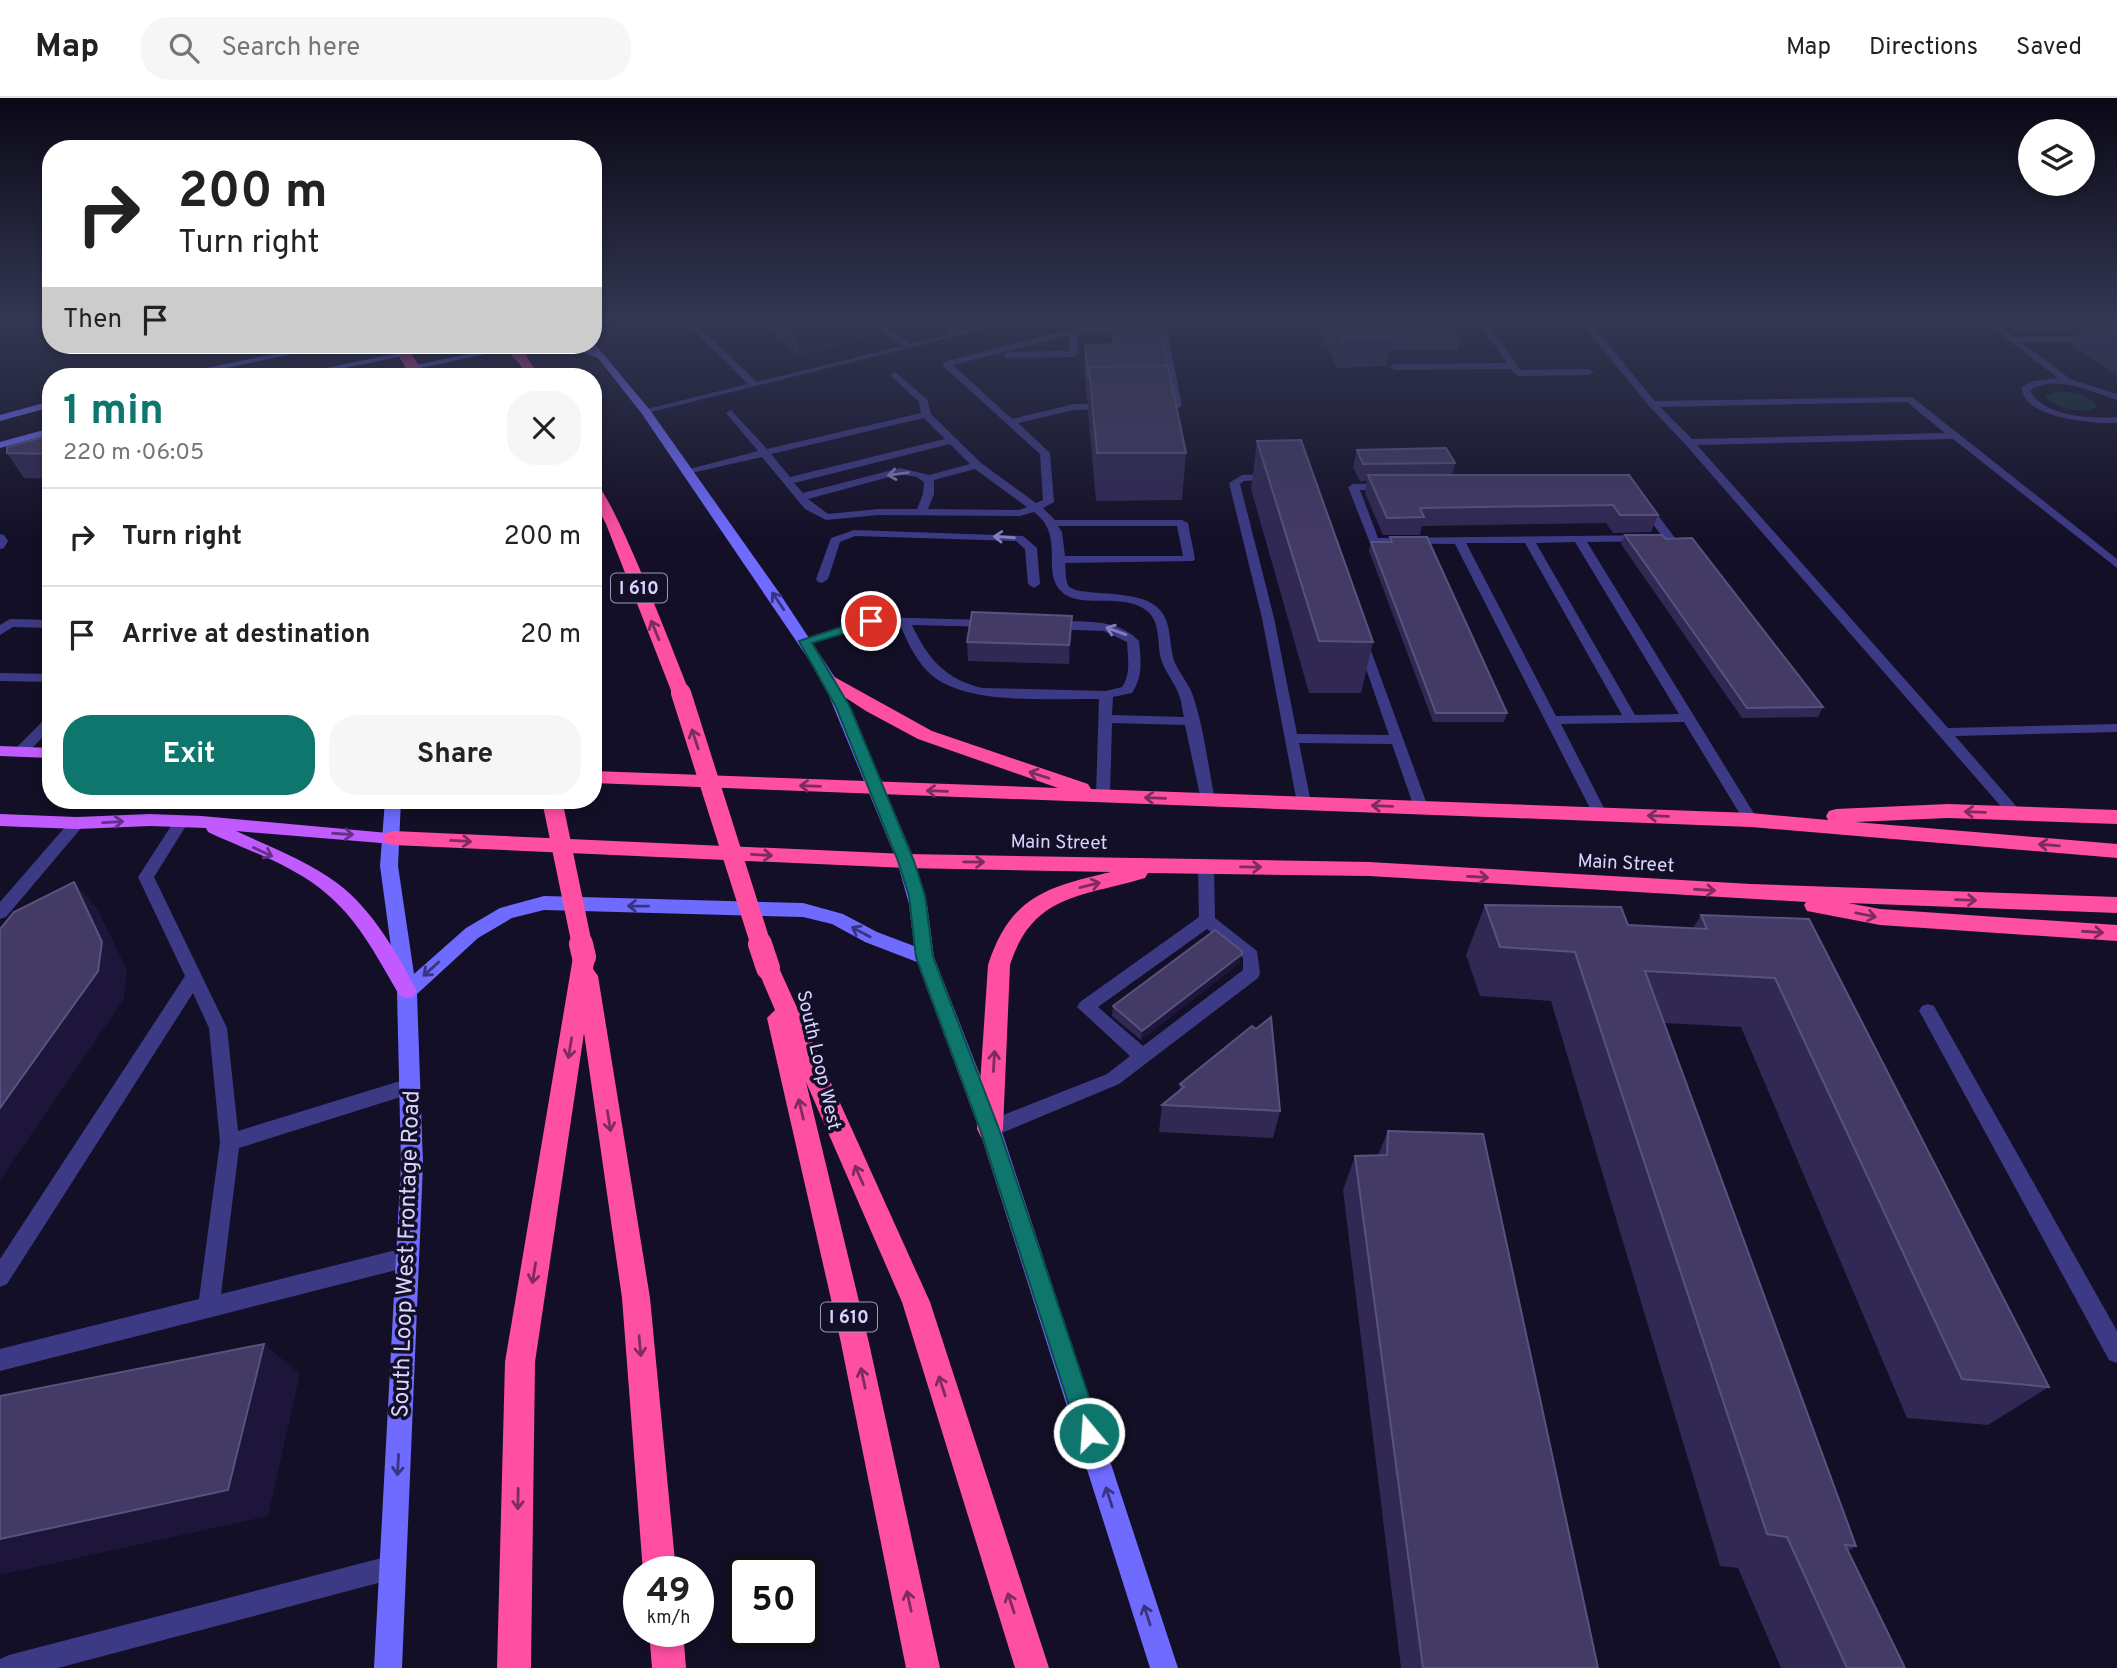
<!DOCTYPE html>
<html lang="en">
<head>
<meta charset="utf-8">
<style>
	:root { --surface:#fff; --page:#f6f6f6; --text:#222; --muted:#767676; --line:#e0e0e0; --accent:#0f766e }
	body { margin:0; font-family:Overpass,sans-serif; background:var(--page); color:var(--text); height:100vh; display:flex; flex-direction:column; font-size:26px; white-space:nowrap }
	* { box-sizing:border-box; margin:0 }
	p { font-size:23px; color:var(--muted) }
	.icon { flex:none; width:38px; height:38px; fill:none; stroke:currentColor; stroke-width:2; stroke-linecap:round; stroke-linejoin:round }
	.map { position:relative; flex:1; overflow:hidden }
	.details { position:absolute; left:42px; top:270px; width:560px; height:441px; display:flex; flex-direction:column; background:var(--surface); border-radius:28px; box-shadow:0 4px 10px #0003 }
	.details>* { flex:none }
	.hud { position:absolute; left:42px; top:42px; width:560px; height:214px; border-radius:28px; box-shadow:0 4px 10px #0003; background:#fff; color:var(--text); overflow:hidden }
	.tools { position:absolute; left:2018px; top:21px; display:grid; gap:14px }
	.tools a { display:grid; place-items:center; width:77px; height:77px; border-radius:50%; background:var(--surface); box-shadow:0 4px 10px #0003; font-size:35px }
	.speed { position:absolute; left:623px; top:1458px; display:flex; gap:14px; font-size:35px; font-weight:700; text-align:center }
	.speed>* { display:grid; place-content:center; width:91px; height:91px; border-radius:50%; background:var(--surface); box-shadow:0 4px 10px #0003; line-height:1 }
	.speed small { font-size:18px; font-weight:400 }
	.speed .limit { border:4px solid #111; border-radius:10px; background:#fff; color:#111 }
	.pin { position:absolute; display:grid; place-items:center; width:60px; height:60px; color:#fff; margin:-30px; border:4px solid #fff; border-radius:50%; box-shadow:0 2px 7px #0007 }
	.me { position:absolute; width:77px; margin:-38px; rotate:342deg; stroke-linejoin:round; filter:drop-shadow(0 0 5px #0008) }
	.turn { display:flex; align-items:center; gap:24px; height:147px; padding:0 21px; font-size:32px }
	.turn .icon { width:91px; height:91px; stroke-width:2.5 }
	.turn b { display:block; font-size:49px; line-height:60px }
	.then { display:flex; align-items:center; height:66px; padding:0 21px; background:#0003; gap:14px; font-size:26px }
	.round { display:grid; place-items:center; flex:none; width:74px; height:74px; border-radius:28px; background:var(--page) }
	.summary { display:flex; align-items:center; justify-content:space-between; height:119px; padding:0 21px }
	h1 { font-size:42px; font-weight:700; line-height:52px; color:var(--accent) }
	.action { display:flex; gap:14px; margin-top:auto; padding:14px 21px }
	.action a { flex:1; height:80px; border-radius:28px; background:var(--accent); color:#fff; font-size:28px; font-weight:700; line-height:80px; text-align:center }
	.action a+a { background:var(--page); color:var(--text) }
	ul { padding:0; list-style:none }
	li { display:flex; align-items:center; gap:21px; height:98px; padding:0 21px; border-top:2px solid var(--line) }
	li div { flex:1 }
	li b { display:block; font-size:26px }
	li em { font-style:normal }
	header { display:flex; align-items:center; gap:42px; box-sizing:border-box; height:98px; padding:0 35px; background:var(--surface); border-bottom:2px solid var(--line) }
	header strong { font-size:33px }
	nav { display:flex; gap:38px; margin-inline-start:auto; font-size:24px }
	.search { width:490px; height:63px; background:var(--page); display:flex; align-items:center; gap:18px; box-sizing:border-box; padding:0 24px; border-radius:28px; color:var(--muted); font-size:26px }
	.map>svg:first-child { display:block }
	.green { fill:#12302f }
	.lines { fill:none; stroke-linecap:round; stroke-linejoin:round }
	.lane { fill:#3d3a85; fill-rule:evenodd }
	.secondary { fill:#6f6bff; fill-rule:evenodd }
	.primary { fill:#c25bff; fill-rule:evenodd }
	.highway { fill:#ff4fa3; fill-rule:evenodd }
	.highway-bridge-far2 { stroke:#ff4fa3; stroke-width:12 }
	.highway-bridge-far1 { stroke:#ff4fa3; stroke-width:20 }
	.highway-bridge { stroke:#ff4fa3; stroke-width:24 }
	.wall { fill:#312854 }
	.shaded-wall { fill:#1d163a }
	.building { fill:#433a66; stroke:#5a527e; stroke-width:2 }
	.oneway { stroke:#837fbc }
	.oneway2 { stroke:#38347d }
	.oneway3 { stroke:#7d2c5e }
	.oneway4 { stroke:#623188 }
	.route { fill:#0f766e; stroke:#0a4d48; stroke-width:2 }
	.labels { text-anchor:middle; stroke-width:7; stroke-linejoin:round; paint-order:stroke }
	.shield { fill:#130f26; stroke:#9e99be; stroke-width:2 }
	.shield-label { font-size:18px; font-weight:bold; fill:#d9d4ff }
	.street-label { font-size:19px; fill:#d9d4ff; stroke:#130f26 }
	.near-street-label { font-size:23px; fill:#d9d4ff; stroke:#130f26 }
</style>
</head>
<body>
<header>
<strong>Map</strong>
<div class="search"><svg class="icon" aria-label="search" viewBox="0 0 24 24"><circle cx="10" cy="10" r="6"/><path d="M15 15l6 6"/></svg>Search here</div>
<nav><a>Map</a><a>Directions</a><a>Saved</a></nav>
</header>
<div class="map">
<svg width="2117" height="1570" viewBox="0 0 2117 1570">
	<rect width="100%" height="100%" fill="#130f26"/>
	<path class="green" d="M2057,293C2071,294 2090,296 2097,309C2082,317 2056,311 2045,298Z"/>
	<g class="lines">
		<path class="lane" d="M682,221H691L757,284L902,248L866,221H876L910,246L951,236L931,221H941L960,234L1009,221H1025L643,316V312L748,286Z
			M1476,221H1485L1521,272L1589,271L1594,274L1589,277L1518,278L1510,271L1395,272L1390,269L1395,266L1507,265Z
			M1578,221H1587L1655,303L1912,299L2117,461V470L1953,341L1697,347L1948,630L2117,626V634L1955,638L2023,716L2016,721L2011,720L1685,346L1649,308ZM1907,304L1945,335L1692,341L1660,309Z
			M1981,221H1991L2014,239L2117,238V244H2021L2072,282L2117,296V302C2090,293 2057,276 2030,292C2043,319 2092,321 2117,319V325C2094,326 2021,320 2022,289L2034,283L2058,280Z
			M1166,227L1182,308C1175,313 1159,313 1152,308L1157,305H1172L1159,232L1074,236L1077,239L1078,256L1074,259L1007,260L1003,257L1007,254L1069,253V240L1066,238L953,267L1012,321L1074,306L1110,305L1115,308L1110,311L1074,312L1018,325L1050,355L1054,404L1043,410L1055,422H1182L1188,425L1195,461L1193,463L1065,465C1066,472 1065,481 1068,487C1074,500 1138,489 1158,510C1173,524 1168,547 1175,565C1180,576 1189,586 1193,598C1204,630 1208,668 1215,702L1213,705L1208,707L1201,702L1185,627L1112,625L1110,698L1103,703L1096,698L1099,601C1051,600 962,609 927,573C915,560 907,543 900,527H872L805,547L799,543L871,519L990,522L994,523V529L912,527C928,561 945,581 982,590L1106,593L1122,589C1131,576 1128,560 1127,544L1104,533L1051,531L1045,527L1051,523C1080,524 1117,519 1139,543C1141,563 1143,578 1132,595L1113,599L1112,617L1184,619C1182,612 1182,604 1179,597C1175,585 1166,575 1162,564C1156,547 1162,525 1147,513C1124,493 1077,513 1060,492C1042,471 1065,437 1034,414L1020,418L878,417L826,422L805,411L762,359L687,376L682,373L758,353L726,315L731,312L767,351L921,315L919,304L890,277L895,274L927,301L931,316L981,365L1036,405L1043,402L1040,356L943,268V264L1079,229ZM924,320L945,341L790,379L771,356ZM950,346L970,366L929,377L900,370L803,395L794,385ZM975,371L1027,409L1019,412L928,411L934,396V382ZM900,376L917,379L924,384L923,396L917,411H878L828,416L808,401ZM1058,428H1177L1183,458H1065L1062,434Z
			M1273,376L1277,377V381L1244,383L1240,386L1274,520L1297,636L1389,637L1356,542L1358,539H1366L1428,709L1426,713H1416L1414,709L1392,646L1299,645L1311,705L1304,710L1297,705L1262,520L1229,385L1242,377Z
			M1629,383L1633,384L1675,440L1669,443L1587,444L1758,722L1756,726H1746L1684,624L1561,626L1607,716L1600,721L1595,720L1455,446L1370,445L1348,389L1353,386ZM1626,389L1661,437L1378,440L1360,392ZM1575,444L1679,616L1635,617L1536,445ZM1466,445H1525L1622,617L1556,618Z
			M854,432L1023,438L1037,450L1040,486L1034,490L1028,486L1025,451L1016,443L855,438L840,444L828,481L822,485L818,484L816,481L831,440Z
			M0,436L4,437L8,443L4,450L0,451Z
			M10,521L51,522V530L13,529L0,537V527Z
			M0,575L51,576V584L0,583Z
			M51,619V631L25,657H15L13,654L15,651L46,620Z
			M182,718L189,723L154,779L227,930L238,1033L410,980L417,983L419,988L417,993L410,996L239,1050L221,1196L408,1149L415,1152L418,1159L415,1166L408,1169L0,1273V1251L199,1201L220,1044L209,930L193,895L7,1186L0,1189V1161L185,878L138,779L177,719Z
			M77,720L82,721L84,725L82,729L6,819L0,821V804L72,721Z
			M1206,763L1214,769L1215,820L1257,853L1260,875L1258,880L1119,986L997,1037L990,1039L983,1037L981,1031L983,1025L1107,976L1130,958L1077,909L1080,904L1199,819L1198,769ZM1207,831L1243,860V872L1143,948L1098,909Z
			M1928,906L1934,908L2117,1233V1265L2109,1262L1922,918L1919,913L1922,908Z
			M393,1457L402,1460L405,1469L402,1478L393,1481L58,1570H0V1561L9,1557Z"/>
		<path class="secondary" d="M593,244L650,312L778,493L836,581L850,609L915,763L927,806L934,859L1001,1031L1178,1570H1150L979,1031L917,864L865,844L832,826L803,819L544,812L512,820L478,840L417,896L423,1066L402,1570H374L401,1066L397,893L380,768L385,702H401L398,768L414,876L466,830L500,810L544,798L803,805L843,816L877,834L914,848L909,806L897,763L822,581L642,316L598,260L564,247H578L591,251L588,247H593Z
			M317,247H336L187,278H168Z
			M437,247H456L306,278H287Z
			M511,247H529L383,278H364Z
			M51,303V309L0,323V317Z
			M51,330V336L0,350V344Z"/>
		<path class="primary" d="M0,648L51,650V660L0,658Z
			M0,716L77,719L150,716L202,718L399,736L401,740L393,746L236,733C270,749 306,762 337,785C372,811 397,855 417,893L414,898L407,900L400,898C379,863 360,824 328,797C294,767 248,753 208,734L206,730L150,728L77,731L0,728Z"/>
		<path class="highway" d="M517,256H525L539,278H527L515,259Z
			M593,383C611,389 678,566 690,595L687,599L681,600L672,595L606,426L593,401Z
			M829,576L932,633L1088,686L1091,691L1751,715L1828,722L1826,718L1829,713L1836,711L1948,706L2117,712V726L1948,720L1855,724L2117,746V760L1751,729L593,685V673L1058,690L918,641L866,613L823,585L820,581Z
			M393,733L906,756L1369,764L1751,786L2117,799V815L1848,805L1880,811L2117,827V843L1880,827L1807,813L1804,807L1806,804L1369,778L1148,775L1145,780C1083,799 1033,795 1010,867L1003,1031L999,1039L990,1042L981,1039L977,1031L988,867C1010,799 1046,789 1111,774L906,770L393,747L386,745L383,740L386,735Z
			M584,850L592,853L595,859L593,871L598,878L650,1200L676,1474H643L622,1200L584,935L535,1264L531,1570H497L505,1264L573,859L576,853Z
			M768,861L776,864L779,870L930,1204L1049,1570H1015L902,1204L806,984L869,1245L940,1570H906L841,1245L767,920L775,912L757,870L760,864Z
			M649,1533H683L686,1570H652Z"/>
		<path class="highway-bridge-far2" d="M399,247L418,278
			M511,247L521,259"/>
		<path class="highway-bridge-far1" d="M681,595L761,847
			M552,702L582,847"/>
		<path class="highway-bridge" d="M581,846L584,859
			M760,846L768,870"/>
	</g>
	<path class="wall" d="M756,221H866L868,240L799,257Z
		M1111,221H1176L1160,223L1167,268L1186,355L1182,402L1096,403L1088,314V303H1087L1084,270L1085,247L1112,246V226H1111Z
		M1313,221H1463L1464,223L1457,252L1389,253L1386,268L1337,270Z
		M1996,221H2084L2076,234L2017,235Z
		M2085,221H2117V277L2070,247Z
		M51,337V381L24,380L7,355Z
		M1257,343L1373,544L1361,595H1309L1251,391Z
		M1357,352L1455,365L1452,377H1629L1658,417L1651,434L1613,435L1606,425L1422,428L1420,437H1383L1365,395L1367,383H1360L1353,369Z
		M1625,437L1666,441L1823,609L1818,619L1742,620L1621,446Z
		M1390,439L1507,615L1504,624H1433L1369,453L1371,444H1389Z
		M1072,536L1069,566L968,563L967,544Z
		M1485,807L1628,827L1693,830L1701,817L1809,821L2049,1289L1988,1327L1907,1320L1741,929L1664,925L1856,1448L1848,1453L1905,1570H1781L1738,1470L1720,1468L1551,903L1480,898L1466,857Z
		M1240,865L1141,942L1112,918L1113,908Z
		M1180,986L1280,1013L1273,1040L1159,1034L1162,1007L1179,994Z
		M1388,1033L1598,1570H1401L1343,1092L1355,1058L1378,1057Z"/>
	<path class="shaded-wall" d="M794,221H866L868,240L799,257Z
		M1072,518V536L1069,566V547Z
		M74,784L98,812L127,872L124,901L0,1082V1010Z
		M1242,856L1240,865L1141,942L1142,933Z
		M264,1246L300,1276L268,1418L0,1477V1441Z"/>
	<path class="building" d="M1113,221H1160L1167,267H1163V268L1089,269V279H1088L1085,247L1114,246Z
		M1332,221H1463L1464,223L1381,224L1392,239L1342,241Z
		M2096,221H2117V234Z
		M1168,268L1186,355H1097L1089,269Z
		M51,337V356L7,355V349Z
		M1301,342L1373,544L1319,543L1257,343Z
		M1446,350L1455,365L1363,366L1357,352Z
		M1368,377H1629L1658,417H1620L1613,407L1420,410L1424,419L1387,420Z
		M1625,437H1662L1666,441L1692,440L1823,609L1747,610Z
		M1390,439H1427L1507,615H1436L1371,444H1392Z
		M972,514L1072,518L1069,547L967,544Z
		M74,784L102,844L98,873L0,1010V831L14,814Z
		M1485,807L1621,809L1628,827L1707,831L1701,817L1809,821L2049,1289L1962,1281L1775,880L1645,873L1856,1448L1845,1447L1905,1570H1847L1787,1439L1767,1436L1575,854L1500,849Z
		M1215,832L1242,853V856L1142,933L1113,908Z
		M1271,919L1280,1013L1162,1007L1184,989L1180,986L1252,928L1256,931Z
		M1388,1033L1483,1036L1598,1570H1423L1355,1058L1387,1057Z
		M264,1246L228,1392L0,1441V1298Z"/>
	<defs><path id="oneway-shaft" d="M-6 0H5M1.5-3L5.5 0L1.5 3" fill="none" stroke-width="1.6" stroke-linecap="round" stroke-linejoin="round" transform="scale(1.75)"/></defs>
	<g class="oneway">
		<use href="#oneway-shaft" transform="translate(898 376) rotate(173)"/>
		<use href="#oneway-shaft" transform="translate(1004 439) rotate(-176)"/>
		<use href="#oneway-shaft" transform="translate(1116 533) rotate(-160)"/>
	</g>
	<g class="oneway2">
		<use href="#oneway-shaft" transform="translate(778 503) rotate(-124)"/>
		<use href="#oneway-shaft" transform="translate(638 808) rotate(-179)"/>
		<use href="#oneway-shaft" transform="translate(861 834) rotate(-152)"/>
		<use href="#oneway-shaft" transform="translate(431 871) rotate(138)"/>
		<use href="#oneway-shaft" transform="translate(398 1367) rotate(93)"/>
		<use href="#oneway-shaft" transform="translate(1109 1399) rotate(-108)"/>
		<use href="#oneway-shaft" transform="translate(1147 1517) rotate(-108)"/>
	</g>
	<g class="oneway3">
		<use href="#oneway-shaft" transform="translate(655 532) rotate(-112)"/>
		<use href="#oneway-shaft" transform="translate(695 641) rotate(-108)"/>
		<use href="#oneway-shaft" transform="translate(1039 677) rotate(-162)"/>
		<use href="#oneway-shaft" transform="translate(810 688) rotate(-178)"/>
		<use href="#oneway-shaft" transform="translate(937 693) rotate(-178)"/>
		<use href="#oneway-shaft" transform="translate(1155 700) rotate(-178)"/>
		<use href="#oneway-shaft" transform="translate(1382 708) rotate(-178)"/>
		<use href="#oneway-shaft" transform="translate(1975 714) rotate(-178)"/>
		<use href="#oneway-shaft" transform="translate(1658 718) rotate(-178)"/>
		<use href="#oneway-shaft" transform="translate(461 743) rotate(3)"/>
		<use href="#oneway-shaft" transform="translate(2049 747) rotate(-175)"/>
		<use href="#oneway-shaft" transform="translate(762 757) rotate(3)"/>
		<use href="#oneway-shaft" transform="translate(974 764) rotate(1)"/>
		<use href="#oneway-shaft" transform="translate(1251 769) rotate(1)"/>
		<use href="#oneway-shaft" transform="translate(1478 779) rotate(3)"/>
		<use href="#oneway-shaft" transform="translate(1090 787) rotate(-14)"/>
		<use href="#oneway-shaft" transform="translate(1705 792) rotate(4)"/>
		<use href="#oneway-shaft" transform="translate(1966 802) rotate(2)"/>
		<use href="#oneway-shaft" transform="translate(1866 817) rotate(11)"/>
		<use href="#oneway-shaft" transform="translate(2093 834) rotate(4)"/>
		<use href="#oneway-shaft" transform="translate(570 950) rotate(99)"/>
		<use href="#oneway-shaft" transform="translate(994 963) rotate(-87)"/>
		<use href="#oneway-shaft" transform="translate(801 1011) rotate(-103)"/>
		<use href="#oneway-shaft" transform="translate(609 1023) rotate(81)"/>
		<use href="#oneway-shaft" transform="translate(859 1077) rotate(-114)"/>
		<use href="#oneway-shaft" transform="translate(534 1175) rotate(99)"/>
		<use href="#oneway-shaft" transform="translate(640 1248) rotate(85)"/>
		<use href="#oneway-shaft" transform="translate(863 1280) rotate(-102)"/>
		<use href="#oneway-shaft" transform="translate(942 1288) rotate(-108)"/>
		<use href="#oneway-shaft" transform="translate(518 1401) rotate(91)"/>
		<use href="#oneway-shaft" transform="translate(909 1503) rotate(-102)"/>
		<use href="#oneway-shaft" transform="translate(1011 1505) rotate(-108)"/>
	</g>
	<g class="oneway4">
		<use href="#oneway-shaft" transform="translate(113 724) rotate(-3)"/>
		<use href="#oneway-shaft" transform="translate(343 736) rotate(4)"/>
		<use href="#oneway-shaft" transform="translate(263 754) rotate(25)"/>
	</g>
	<linearGradient id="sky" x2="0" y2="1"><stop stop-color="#0a0815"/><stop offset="0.5" stop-color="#333752"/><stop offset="1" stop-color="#333752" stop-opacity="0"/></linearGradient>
	<rect width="2117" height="441" fill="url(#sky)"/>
	<path class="route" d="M871,519L877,523L875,526L812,545L850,609L914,763L925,798L933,859L999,1031L1101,1335L1097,1343L1089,1346L1081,1343L1078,1335L980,1031L916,859L909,798L898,763L836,609L799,543Z"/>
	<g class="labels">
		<g class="shield">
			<rect x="611" y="475.5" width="56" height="29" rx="5"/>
			<rect x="821" y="1204.5" width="56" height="29" rx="5"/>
		</g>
		<g class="shield-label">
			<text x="639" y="496">I 610</text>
			<text x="849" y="1225">I 610</text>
		</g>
		<g class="street-label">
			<text transform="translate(1059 743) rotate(1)" y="7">Main Street</text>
			<text transform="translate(1626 764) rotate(3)" y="7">Main Street</text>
			<text transform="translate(820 962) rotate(77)" y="7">South Loop West</text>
		</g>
		<g class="near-street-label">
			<text transform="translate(405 1156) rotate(-88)" y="8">South Loop West Frontage Road</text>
		</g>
	</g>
</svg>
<div class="tools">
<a><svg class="icon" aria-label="layers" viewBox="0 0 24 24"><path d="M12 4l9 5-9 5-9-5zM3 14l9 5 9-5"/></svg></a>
</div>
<div class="speed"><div>49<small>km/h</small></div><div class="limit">50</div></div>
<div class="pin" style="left:871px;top:523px;background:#d93025"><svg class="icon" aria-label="arrive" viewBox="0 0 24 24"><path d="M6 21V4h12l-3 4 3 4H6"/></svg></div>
<svg class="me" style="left:1089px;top:1335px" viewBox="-20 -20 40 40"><circle r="17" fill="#0f766e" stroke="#fff" stroke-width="3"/><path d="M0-11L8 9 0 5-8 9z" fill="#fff"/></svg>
<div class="hud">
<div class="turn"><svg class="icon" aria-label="right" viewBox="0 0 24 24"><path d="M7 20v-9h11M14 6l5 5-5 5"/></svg><div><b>200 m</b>Turn right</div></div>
<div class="then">Then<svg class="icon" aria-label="arrive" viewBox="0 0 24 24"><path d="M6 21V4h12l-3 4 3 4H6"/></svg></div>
</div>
<section class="details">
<div class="summary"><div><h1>1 min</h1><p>220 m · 06:05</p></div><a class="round"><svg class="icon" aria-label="close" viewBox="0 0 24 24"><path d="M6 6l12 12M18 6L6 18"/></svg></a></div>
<ul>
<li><svg class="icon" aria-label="right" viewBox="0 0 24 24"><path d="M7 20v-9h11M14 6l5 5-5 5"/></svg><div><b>Turn right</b></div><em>200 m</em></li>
<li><svg class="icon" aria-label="arrive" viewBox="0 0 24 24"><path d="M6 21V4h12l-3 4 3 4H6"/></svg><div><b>Arrive at destination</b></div><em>20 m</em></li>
</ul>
<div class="action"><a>Exit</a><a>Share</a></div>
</section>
</div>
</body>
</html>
